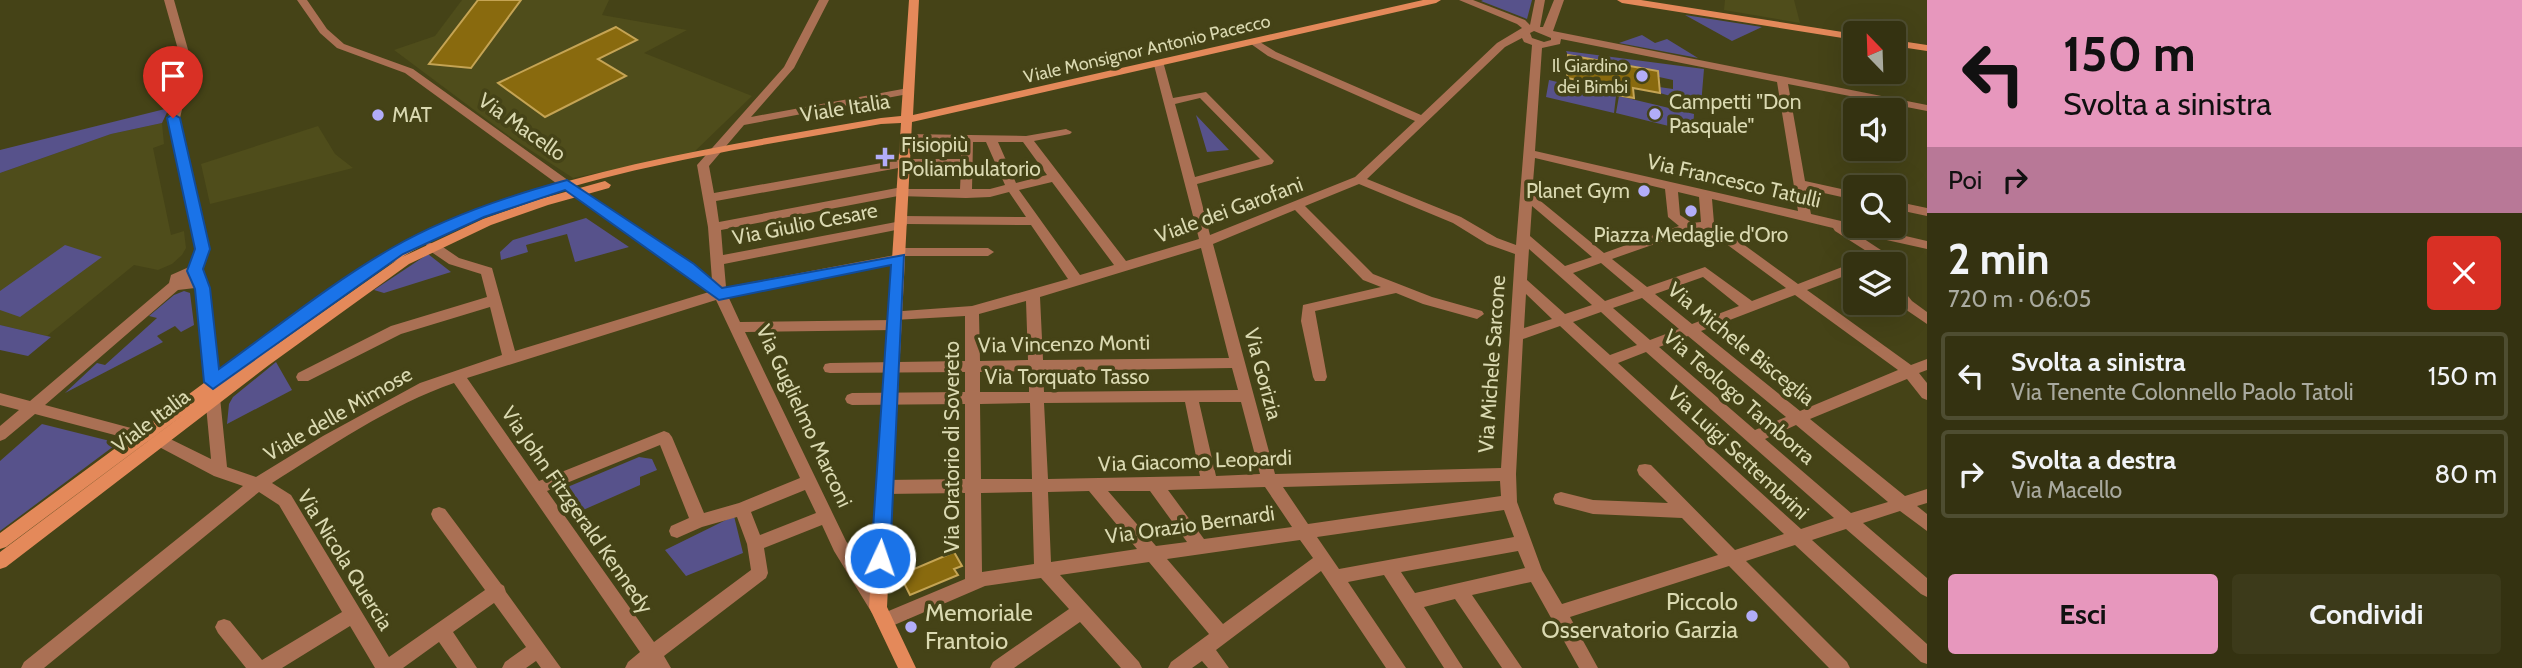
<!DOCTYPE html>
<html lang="it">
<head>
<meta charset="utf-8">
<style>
	:root { --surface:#343211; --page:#3c3a1a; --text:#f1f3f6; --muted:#a9aa9f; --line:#4e4d31; --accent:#e797bd }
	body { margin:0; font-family:Cabin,sans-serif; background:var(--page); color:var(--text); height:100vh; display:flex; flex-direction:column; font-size:26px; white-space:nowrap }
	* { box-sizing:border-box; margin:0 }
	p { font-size:23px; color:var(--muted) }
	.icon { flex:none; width:38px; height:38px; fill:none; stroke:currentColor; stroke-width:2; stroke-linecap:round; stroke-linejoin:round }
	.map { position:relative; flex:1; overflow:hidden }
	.sheet { display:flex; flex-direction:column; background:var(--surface); width:595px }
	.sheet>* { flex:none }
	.guide { background:#e797bd; color:#111; overflow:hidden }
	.needle { width:46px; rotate:337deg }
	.tools { position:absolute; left:1843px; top:21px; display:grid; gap:14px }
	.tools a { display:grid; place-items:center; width:63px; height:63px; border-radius:7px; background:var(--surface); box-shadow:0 7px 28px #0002,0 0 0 2px var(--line); font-size:35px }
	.pin { position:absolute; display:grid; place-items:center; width:60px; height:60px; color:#fff; margin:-72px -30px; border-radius:50% 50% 50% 0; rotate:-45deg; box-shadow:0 0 7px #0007 }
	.pin .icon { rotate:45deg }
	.me { position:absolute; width:77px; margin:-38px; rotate:3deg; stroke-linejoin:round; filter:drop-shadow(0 0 5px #0008) }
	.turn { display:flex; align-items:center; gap:24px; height:147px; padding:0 21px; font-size:32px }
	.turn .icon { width:91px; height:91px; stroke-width:2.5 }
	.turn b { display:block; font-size:49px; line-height:60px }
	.then { display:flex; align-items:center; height:66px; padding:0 21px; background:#0003; gap:14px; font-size:26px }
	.round { display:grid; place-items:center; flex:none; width:74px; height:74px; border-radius:7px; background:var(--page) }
	.summary { display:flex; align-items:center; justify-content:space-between; height:119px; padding:0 21px }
	h1 { font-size:42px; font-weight:700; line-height:52px }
	.primary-button { display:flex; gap:14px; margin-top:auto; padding:14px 21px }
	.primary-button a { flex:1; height:80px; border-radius:7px; background:var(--accent); color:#111; font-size:28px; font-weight:700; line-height:80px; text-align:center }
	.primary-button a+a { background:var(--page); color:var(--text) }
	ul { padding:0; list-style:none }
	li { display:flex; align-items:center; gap:21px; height:88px; margin:0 14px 10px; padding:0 7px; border:4px solid var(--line); border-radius:7px }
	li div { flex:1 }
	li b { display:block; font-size:26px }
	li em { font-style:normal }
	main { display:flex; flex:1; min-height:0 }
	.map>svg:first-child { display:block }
	.built { fill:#4f4d1b }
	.green { fill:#57528b }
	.building { fill:#896a0e; stroke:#c5a454; stroke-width:2 }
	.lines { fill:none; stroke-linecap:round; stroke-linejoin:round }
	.street { fill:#aa7054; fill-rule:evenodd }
	.secondary { fill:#e4895a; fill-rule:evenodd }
	.route { fill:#1a73e8; stroke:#114b97; stroke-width:2 }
	.poi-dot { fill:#b2adf9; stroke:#454317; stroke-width:2.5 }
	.labels { text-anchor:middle; stroke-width:7; stroke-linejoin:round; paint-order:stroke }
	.far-street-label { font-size:18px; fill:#dad9b1; stroke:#454317 }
	.far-poi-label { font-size:18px; fill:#dad9b1; stroke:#454317; text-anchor:end }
	.poi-label { font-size:21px; fill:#dad9b1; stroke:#454317; text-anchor:start }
	.street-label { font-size:21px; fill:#dad9b1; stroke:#454317 }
	.near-poi-label { font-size:24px; fill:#dad9b1; stroke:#454317; text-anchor:end }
</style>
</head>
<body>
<main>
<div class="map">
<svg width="1927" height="668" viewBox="0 0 1927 668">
	<rect width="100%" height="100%" fill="#454317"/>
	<path class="built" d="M462,0H609L602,15L687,30L644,53L752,96L693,153L573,178L509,136L394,50L435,36Z
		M1725,0H1794L1800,23L1724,10Z
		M162,123L164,144L153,148L171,235L184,231L186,248L182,255L172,264L158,270L134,265L47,336L0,325V173L111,134Z
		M318,126L335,154L353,168L210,204L201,164Z"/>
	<path class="green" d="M1532,0L1527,19L1481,1L1483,0Z
		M1685,15L1762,27L1732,41Z
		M1642,35L1655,43L1667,39L1698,58L1619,43Z
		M1566,51L1704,69L1701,105L1660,93L1659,87L1673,89V80L1659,77L1658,71L1568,55Z
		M1549,80L1616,96L1614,113L1546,97Z
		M1619,96L1694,114L1693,132L1616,113Z
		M169,108L162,123L111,134L0,173V150Z
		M1196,115L1229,150L1207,152Z
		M586,218L629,247L575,262L567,234L526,245L528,252L501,260L500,252L513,240Z
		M65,245L102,257L20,317L0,310V291Z
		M428,254L451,272L384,293L374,290Z
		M184,291L190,293L194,325L181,332L175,326L157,336L163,342L65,393L97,363L105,365L157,318L149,316L174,295Z
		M0,325L51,337L28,356L0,350Z
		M276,362L292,390L227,424L229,404L233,397Z
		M42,424L118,443L0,531V461Z
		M639,457L652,459L657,470L640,477V485L574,514L558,491Z
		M734,516L743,553L686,576L665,550Z"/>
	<path class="building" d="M478,0H521L471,68L429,64Z
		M616,27L637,40L598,59L626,76L545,117L498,83Z
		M1568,55L1658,71L1660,93L1633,88L1634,98L1616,95V88L1567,78Z
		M954,552L962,566L954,569L958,575L910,595L900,575Z"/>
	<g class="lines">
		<path class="street" d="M164,0H174L189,53L190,75L180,118L208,249L202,268L205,272L204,281L209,288L227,467L256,477L323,436L420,383L502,355L490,307L401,334L308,381H298L296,377L298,373L391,326L487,297L481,274L449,264L427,249L426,246L427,243H437L459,258L492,268L515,351L709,292L684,271L582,202L405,73L337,48L320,33L297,0H307L327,29L344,44L413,69L590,196L694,265L712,280L708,227L697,165L784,67L819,0H829L794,68L751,117L908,88L913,91L908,94L744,125L709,166L714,193L904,159H961V141L902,139V135L906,134L1026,136L1066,129L1072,132L1070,134L1034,141L1126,261L1199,239L1154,65L1155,63H1163L1164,65L1173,98L1206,92L1274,161L1272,164L1197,184L1210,235L1355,177L1415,121L1268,56L1251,44L1250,42L1255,39L1276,52L1421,115L1497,43L1522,28L1517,24L1459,0H1473L1525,20L1530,25L1535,0H1545L1540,27H1543L1554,0H1564L1553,31L1927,105V111L1788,84L1805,181L1855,192V200L1806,189L1811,214L1927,241V249L1855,233L1887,254L1889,257L1882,261L1835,231L1833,228L1712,199L1714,223L1798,284L1850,264H1860H1855V272L1807,290L1911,365L1927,359V370L1919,373L1927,383V400L1922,398L1907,379L1810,419L1905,496L1927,489V503L1917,506L1927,514V531L1900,511L1863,523L1927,578V597L1921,594L1846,529L1812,540L1927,644V664L1921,662L1795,545L1746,561L1847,662L1850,668H1829L1729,566L1570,617L1598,668H1579L1531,582L1472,595L1522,668H1502L1455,599L1424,607L1463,668H1444L1384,575L1348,582L1406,668H1386L1321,571L1216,650L1229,668H1208L1202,661L1192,668H1168L1171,662L1209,634L1149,562L1060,575L1139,662L1142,668H1121L1080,622L1014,668H990L993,662L1069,609L1041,578L985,586L885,629L879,627L876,621L879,615L965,579V493L884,494L878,492L876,487L878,482L884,480L965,479V404L852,405L847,403L845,399L847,395L852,393L965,392V372L830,373L825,372L823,368L825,364L830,363L965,361V316L894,320L889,318L887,315L889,312L972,306L1068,279L1031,225L907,224L905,228L901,229L724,264L726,287L895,255L893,252L899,248H988L994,252L988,256H904V262L899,263L728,296L740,322L894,320L901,325L894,330L745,332L846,541L884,601L887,607L884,613L878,615L872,613L834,551L822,525L764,548L768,573L766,578L664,656L671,668H625L628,662L640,652L454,383C392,404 328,448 272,483L291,495L389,657L485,590L433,519L431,514L433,509L439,507L445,509L501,584L504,586L506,592L561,668H541L536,661L526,668H502L505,662L526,647L494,603L453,632L477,668H457L439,642L403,668H375L350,626L282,668H246L218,633L215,627L218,621L224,619L230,621L262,660L342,612L279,505L259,492L44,668H21L24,662L243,486L214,476L146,440L143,436L146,432L151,430L156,432L211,459L195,288L178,290L45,405L131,428L134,432L131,436L126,438L35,414L5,439L0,441V426L19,410L0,405V393L30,401L169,283L171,275L189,267L196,249L168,118L180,75L179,53ZM1534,31L1551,38V40L1544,42L1532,38L1530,33ZM1522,38L1524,42L1532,45L1516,245L1497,238L1461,217L1367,179L1505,47ZM1561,39L1777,82L1798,211L1535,151L1542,48L1560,44ZM1200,98L1260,159L1195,177L1175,104ZM973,142H986L1005,185L990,189H972ZM998,142H1023L1047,175L1016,183ZM1535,158L1665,189L1668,217L1679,226L1604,253L1532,194ZM904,167H961L960,189H907L902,187L719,222L716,201ZM1052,182L1114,265L1080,275L1019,190ZM1359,184L1453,223L1487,244L1515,254L1501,468L1275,474L1213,244L1295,210L1363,280L1381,287L1303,305L1301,321L1313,377L1315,381H1325L1327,377L1315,311L1396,293L1423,304L1477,319L1484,314L1482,311L1432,297L1373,274L1305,206ZM1009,192L1026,217L901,216L897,217L896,222L723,255L721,230L898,196L966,198L990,197ZM1678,192L1699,197L1701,222L1692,223L1680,215ZM1532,206L1592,257L1565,266L1530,236ZM1706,229L1786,288L1752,301L1705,267L1647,287L1612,259L1692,231ZM1201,248L1229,358L1043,360L1040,297ZM1529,249L1592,305L1565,314L1527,280ZM1601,263L1634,291L1605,301L1573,273ZM1703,277L1739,306L1692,324L1655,294ZM1526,294L1552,319L1524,328ZM1795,295L1898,370L1800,411L1701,331ZM1642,298L1679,329L1650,340L1613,308ZM716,300L800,478L739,503L704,513L672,437L669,433L664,431L539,481L467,378ZM1026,301L1028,360L980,361L979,314ZM1601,312L1637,345L1610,355L1573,322ZM1560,326L1784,534L1735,550L1651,465L1645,464L1639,465L1637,470L1639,475L1668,503L1593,500L1561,492L1555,494L1553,499L1555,504L1593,514L1682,518L1718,555L1562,604L1542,570L1517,502L1516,474L1523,339ZM1688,336L1786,417L1755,430L1659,347ZM1646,352L1834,518L1801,529L1618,363ZM1232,368L1238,390L1044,392L1043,371ZM1029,371V392H980V372ZM1185,402L1200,476L1048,479L1044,403ZM1199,402H1241L1260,474L1216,476ZM1030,403L1032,479H981L980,404ZM1796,425L1888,502L1851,513L1765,439ZM660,445L689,518L671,526L669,531L671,536L677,538L702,527L737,517L747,544L751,570L654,642L547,491ZM1500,481L1501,496L1308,524L1283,487ZM1265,487L1292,527L1204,539L1168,490ZM805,490L816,513L760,535L751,512ZM1089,491L1137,549L1051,562L1048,492ZM1108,491H1150L1187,542L1156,546ZM1032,492L1034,564L982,572L981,493ZM1504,510L1514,537L1339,569L1317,537ZM1300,540L1313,558L1223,624L1167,559ZM1518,551L1525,568L1415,593L1401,572Z
			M1894,201L1927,208V216L1894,209Z
			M1894,283L1899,285L1912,301L1927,312V324L1902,307L1894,297Z"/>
		<path class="secondary" d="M909,0H919L913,115L1423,0H1441L1436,3L912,122L887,607L916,668H898L869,607L901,123L881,124C720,154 546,173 402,257L483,219L540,199L605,181L611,185L609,188L548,205L491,225L409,264L269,365L6,567L0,569V552L191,409L6,547L0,549V533L355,272C395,249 435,226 478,210C608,162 746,142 881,118L901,116ZM397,260L266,352L365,278Z
			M1617,0H1641L1855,34V40L1622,3Z
			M1894,40L1927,45V51L1894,46Z"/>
	</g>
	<path class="route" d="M173,114L180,118L210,249L203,269L210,288L219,369C276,328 331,283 392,248C444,218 508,196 567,180L694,264L722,288L904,255L890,558L887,564L880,566L874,564L871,558L891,265L719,300L565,190L484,217L403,254L213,389L204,382L195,289L187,271L195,249L167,118Z"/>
	<g class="poi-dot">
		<circle cx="1642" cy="76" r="7"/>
		<circle cx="1655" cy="114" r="7"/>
		<circle cx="378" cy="115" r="7"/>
		<path d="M881.5 146.5h7v7h7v7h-7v7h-7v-7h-7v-7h7z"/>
		<circle cx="1644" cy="191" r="7"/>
		<circle cx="1691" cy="211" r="7"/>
		<circle cx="1752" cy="616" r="7"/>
		<circle cx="911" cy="627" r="7"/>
	</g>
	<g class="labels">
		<g class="far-street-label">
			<text transform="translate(1147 49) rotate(-13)" y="6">Viale Monsignor Antonio Pacecco</text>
		</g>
		<g class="far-poi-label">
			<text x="1628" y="72">Il Giardino<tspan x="1628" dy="21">dei Bimbi</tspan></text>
		</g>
		<g class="poi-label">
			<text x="1669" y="109">Campetti "Don<tspan x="1669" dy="24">Pasquale"</tspan></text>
			<text x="392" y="122">MAT</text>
			<text x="901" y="152">Fisiopiù<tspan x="901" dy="24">Poliambulatorio</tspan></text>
			<text x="1630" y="198" text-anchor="end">Planet Gym</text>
			<text x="1691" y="242" text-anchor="middle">Piazza Medaglie d'Oro</text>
		</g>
		<g class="street-label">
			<text transform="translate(845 108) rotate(-9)" y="7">Viale Italia</text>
			<text transform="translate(522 127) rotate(35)" y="7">Via Macello</text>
			<text transform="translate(1734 181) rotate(13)" y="7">Via Francesco Tatulli</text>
			<text transform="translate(1229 210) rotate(-20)" y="7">Viale dei Garofani</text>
			<text transform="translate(805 224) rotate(-11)" y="7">Via Giulio Cesare</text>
			<text transform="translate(1064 344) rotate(-1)" y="7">Via Vincenzo Monti</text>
			<text transform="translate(1741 344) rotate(39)" y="7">Via Michele Bisceglia</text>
			<text transform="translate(1492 364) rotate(-86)" y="7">Via Michele Sarcone</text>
			<text transform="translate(1263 374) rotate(75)" y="7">Via Gorizia</text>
			<text x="1067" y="384">Via Torquato Tasso</text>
			<text transform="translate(1739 397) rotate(41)" y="7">Via Teologo Tamborra</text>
			<text transform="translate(338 414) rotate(-30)" y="7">Viale delle Mimose</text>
			<text transform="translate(804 416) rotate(65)" y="7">Via Guglielmo Marconi</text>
			<text transform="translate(151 421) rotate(-37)" y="7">Viale Italia</text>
			<text transform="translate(952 447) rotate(-90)" y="7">Via Oratorio di Sovereto</text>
			<text transform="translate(1738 453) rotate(43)" y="7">Via Luigi Settembrini</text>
			<text transform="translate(1195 461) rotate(-2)" y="7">Via Giacomo Leopardi</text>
			<text transform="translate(577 510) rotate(55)" y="7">Via John Fitzgerald Kennedy</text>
			<text transform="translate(1190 525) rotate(-8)" y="7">Via Orazio Bernardi</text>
			<text transform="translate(345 560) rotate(58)" y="7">Via Nicola Quercia</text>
		</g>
		<g class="near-poi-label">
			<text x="1738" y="610">Piccolo<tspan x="1738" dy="28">Osservatorio Garzia</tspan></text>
			<text x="925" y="621" text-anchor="start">Memoriale<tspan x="925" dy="28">Frantoio</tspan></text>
		</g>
	</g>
</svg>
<div class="tools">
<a><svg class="needle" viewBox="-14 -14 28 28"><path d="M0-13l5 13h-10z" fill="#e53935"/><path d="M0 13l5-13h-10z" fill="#a9aa9f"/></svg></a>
<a><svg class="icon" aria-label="sound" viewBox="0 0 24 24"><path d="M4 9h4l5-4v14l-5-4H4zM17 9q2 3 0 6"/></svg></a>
<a><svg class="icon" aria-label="search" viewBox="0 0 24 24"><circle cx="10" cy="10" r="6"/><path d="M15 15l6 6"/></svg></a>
<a><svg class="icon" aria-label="layers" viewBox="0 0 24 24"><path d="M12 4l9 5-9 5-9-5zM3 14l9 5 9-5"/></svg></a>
</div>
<div class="pin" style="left:173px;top:118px;background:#d93025"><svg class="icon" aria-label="arrive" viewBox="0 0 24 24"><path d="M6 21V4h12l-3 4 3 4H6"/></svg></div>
<svg class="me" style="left:880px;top:558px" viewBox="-20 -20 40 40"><circle r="17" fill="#1a73e8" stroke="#fff" stroke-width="3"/><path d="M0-11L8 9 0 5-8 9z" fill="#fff"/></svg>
</div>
<section class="sheet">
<div class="guide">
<div class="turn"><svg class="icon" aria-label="left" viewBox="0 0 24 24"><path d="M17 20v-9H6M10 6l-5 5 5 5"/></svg><div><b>150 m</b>Svolta a sinistra</div></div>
<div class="then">Poi<svg class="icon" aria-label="right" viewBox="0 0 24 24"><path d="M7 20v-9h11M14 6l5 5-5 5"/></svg></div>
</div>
<div class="summary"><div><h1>2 min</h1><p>720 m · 06:05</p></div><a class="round" style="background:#d93025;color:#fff"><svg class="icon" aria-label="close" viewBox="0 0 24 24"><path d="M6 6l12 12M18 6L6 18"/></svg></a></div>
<ul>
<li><svg class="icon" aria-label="left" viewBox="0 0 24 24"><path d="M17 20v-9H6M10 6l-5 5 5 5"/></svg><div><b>Svolta a sinistra</b><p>Via Tenente Colonnello Paolo Tatoli</p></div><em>150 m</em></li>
<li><svg class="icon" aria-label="right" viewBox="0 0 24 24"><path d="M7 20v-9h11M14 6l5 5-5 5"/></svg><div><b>Svolta a destra</b><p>Via Macello</p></div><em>80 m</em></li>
</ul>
<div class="primary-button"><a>Esci</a><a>Condividi</a></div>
</section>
</main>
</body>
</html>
